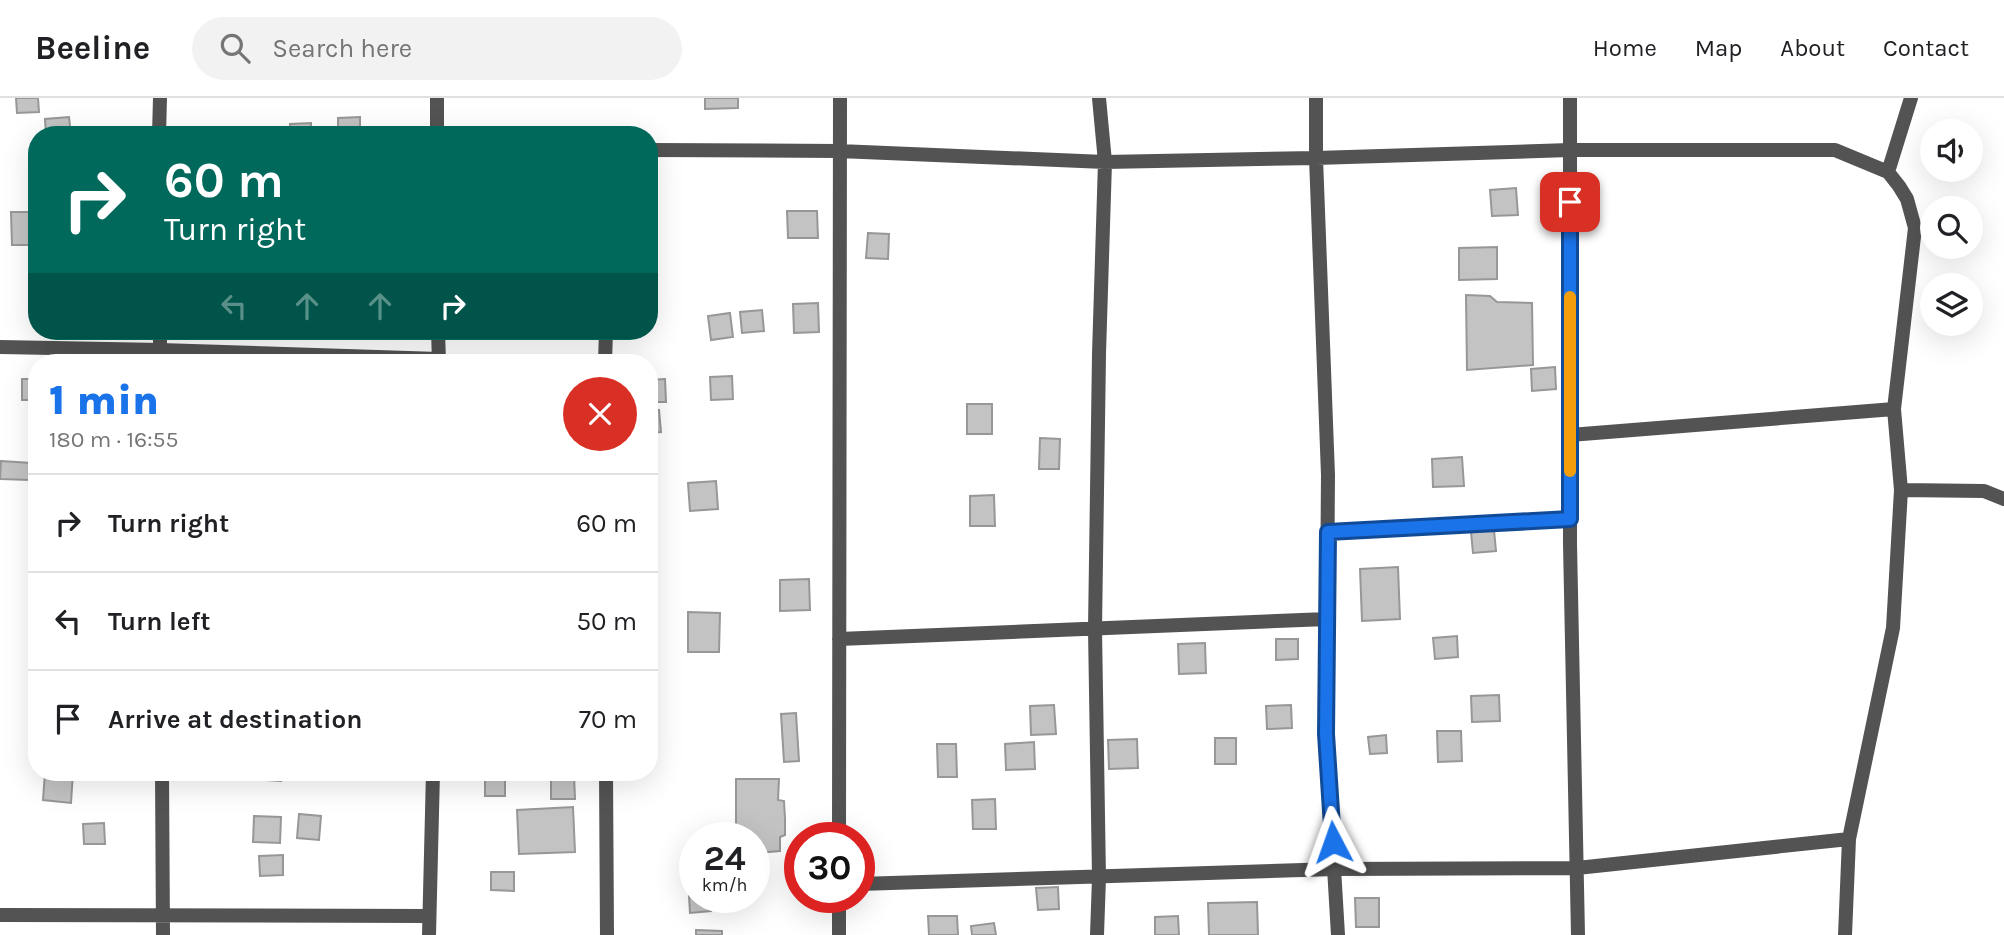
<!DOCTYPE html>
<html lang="en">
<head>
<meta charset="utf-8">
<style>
	:root { --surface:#fff; --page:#f2f2f2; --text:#202124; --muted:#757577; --line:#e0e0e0; --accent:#1a73e8 }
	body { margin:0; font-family:Karla,sans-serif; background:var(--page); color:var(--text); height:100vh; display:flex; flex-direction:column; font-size:26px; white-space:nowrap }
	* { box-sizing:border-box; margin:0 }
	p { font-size:23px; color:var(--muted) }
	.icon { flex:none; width:38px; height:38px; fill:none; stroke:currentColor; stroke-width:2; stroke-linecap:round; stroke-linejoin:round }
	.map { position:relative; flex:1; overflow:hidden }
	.drawer { position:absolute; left:28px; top:256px; width:630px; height:427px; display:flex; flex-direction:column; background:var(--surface); border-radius:28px; box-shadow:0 7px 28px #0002 }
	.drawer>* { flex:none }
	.banner { position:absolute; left:28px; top:28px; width:630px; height:214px; border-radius:28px; box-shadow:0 7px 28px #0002; background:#00695c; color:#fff; overflow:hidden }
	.tools { position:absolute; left:1920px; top:21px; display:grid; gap:14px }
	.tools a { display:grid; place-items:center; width:63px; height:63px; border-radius:50%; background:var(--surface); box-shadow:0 7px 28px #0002; font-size:35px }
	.speed { position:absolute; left:679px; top:724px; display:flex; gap:14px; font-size:35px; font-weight:700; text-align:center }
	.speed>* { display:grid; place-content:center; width:91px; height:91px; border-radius:50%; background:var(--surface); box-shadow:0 7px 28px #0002; line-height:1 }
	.speed small { font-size:18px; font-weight:400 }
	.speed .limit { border:10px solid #d22; background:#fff; color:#111 }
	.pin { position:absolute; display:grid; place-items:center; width:60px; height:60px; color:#fff; margin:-30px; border-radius:14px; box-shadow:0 4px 10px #0006 }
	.me { position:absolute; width:77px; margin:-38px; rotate:356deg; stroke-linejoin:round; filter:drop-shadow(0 0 5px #0008) }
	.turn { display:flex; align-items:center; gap:24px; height:147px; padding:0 21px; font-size:32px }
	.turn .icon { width:91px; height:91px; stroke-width:2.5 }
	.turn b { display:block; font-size:49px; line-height:60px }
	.lanes { display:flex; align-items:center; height:66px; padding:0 21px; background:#0003; justify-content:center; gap:35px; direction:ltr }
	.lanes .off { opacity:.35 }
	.round { display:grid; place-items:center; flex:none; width:74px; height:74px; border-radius:37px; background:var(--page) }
	.headline { display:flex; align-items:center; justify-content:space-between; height:119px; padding:0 21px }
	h1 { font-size:42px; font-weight:800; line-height:52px; color:var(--accent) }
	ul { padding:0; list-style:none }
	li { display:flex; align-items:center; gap:21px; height:98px; padding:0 21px; border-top:2px solid var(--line) }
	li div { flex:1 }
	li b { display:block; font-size:26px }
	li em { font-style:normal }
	header { display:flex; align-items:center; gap:42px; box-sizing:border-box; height:98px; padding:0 35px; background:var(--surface); border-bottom:2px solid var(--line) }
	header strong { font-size:33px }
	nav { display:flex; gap:38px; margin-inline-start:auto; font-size:24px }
	.search { width:490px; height:63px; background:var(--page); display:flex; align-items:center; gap:18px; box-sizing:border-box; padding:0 24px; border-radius:38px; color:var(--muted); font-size:26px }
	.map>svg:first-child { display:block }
	.building { fill:#c3c3c3; stroke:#979797; stroke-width:2 }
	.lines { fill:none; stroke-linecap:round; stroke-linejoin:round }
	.minor { stroke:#535353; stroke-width:14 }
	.tertiary { stroke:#535353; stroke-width:14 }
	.route-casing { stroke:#114b97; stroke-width:18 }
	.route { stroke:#1a73e8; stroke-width:12 }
	.slow { stroke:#f59e0b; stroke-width:12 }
</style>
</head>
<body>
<header>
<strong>Beeline</strong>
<div class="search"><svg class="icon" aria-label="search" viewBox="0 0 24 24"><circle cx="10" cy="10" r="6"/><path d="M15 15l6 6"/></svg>Search here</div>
<nav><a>Home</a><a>Map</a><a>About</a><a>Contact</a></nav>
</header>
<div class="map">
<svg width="2004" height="837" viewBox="0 0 2004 837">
	<rect width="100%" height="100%" fill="#fff"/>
	<path class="building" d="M16,0H38L39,14L17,15Z
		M705,0H738V10L705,11Z
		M69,19L71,37H46L45,21Z
		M360,19V37H338V20Z
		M311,25V37H290V26Z
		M1516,90L1518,117L1492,118L1490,92Z
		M787,113H817L818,140H788Z
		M11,114H36L37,147H12Z
		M868,135L889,136L888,161L866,160Z
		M1497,149V181L1459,182V150Z
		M1466,197L1490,198L1497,204L1532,205L1533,267L1467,272Z
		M818,205L819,234L794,235L793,206Z
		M762,212L764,233L742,235L740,214Z
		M730,215L733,239L711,242L708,218Z
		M1555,269L1556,291L1532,293L1531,271Z
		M732,278L733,301L711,302L710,279Z
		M22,281H37V302H22Z
		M665,281L666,304H649V282Z
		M967,306H992V336H967Z
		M649,312H659L661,334L649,335Z
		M1040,340L1060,341L1059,371H1039Z
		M1462,359L1464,388L1433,389L1432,361Z
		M1,363L31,365L30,382L0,381Z
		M716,383L718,411L690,413L688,385Z
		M994,397L995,428H970V398Z
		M1494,432L1496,453L1473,455L1471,434Z
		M1398,469L1400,521L1362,523L1360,471Z
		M809,481L810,512L780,513V482Z
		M688,514L720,515L719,554H688Z
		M1457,538L1458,559L1435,561L1433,540Z
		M1276,541H1298V561L1276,562Z
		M1205,545L1206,575L1179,576L1178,546Z
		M35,573H37V607H33Z
		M1499,597L1500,623L1472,624L1471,598Z
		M1054,607L1056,636L1031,637L1030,608Z
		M1291,607L1292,630L1267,631L1266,608Z
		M796,615L799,663L784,664L781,616Z
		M1437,633H1461L1462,663L1438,664Z
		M1386,637L1387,655L1370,656L1368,639Z
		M1215,640H1236V666H1215Z
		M1137,641L1138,670L1109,671L1108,642Z
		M1034,644L1035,671L1006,672L1005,646Z
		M937,646H956L957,679H938Z
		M45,674H73L71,705L43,702Z
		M250,674H282L281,683L250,681Z
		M485,674H505V698H485Z
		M551,677H574L575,701H551Z
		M736,681H779L778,702L784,703L785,721V737L780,739V753L754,755V740H736Z
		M995,701L996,731H973L972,702Z
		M573,709L575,754L519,756L517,712Z
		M299,716L321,718L319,742L297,740Z
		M254,718L281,719L280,745L253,744Z
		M104,725L105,746H84L83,726Z
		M283,757V777L260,778L259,758Z
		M491,774H514V793L491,792Z
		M1058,789L1059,811L1038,812L1036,790Z
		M689,798L710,800L711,813L690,815Z
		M1355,800H1379V829H1356Z
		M1257,804L1258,837H1209L1208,805Z
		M928,818H957L958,837H929Z
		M1178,818L1179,837H1155V819Z
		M994,825L996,837H972L971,828Z
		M696,832L722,833V837H696Z"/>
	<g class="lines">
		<path class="minor" d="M1316,0V60L1328,377L1326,636L1338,837
			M1570,0V446L1578,837
			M159,37L160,0
			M649,52L839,53L1105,64L1316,60L1570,52H1835L1888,74L1899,88L1907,101L1915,130L1894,311L1901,392L1984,393L2004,401
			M1888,74L1911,0
			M160,233V264
			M0,249L160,252L439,261
			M605,264L606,233
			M1570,337L1894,311
			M1328,434L1570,421
			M839,541L1327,521
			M162,674L163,837
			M606,674L607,837
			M839,740L840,0
			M859,786L1335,771L1577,770L1849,741
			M839,800V837
			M0,817L429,818
			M1097,837L1099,780L1095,531L1099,256L1105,64L1099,0
			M1845,837L1849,741L1893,530L1901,392"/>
		<path class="tertiary" d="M437,0V37
			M438,233L439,264
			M429,837L433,674"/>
	</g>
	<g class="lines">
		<g class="route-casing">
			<path id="route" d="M1333,744L1326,636L1328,434L1570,421V104"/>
		</g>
		<use href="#route" class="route"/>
		<path class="slow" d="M1570,199V373"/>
	</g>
</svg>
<div class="tools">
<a><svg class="icon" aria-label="sound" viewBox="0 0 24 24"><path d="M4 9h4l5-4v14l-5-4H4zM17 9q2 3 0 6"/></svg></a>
<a><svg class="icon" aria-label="search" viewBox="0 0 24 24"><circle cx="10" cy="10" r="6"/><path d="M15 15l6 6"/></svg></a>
<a><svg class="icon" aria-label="layers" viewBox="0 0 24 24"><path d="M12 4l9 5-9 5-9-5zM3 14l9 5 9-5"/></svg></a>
</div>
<div class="speed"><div>24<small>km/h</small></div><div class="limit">30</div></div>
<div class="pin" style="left:1570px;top:104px;background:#d93025"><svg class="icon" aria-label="arrive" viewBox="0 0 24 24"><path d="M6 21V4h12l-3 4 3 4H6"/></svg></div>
<svg class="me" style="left:1333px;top:744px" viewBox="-20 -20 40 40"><path d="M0-17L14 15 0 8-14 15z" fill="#1a73e8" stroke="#fff" stroke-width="4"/></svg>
<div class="banner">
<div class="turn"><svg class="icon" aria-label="right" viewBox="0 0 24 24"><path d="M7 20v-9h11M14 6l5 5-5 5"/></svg><div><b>60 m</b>Turn right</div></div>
<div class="lanes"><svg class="icon off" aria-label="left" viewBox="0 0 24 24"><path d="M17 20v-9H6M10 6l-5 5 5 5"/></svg><svg class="icon off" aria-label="ahead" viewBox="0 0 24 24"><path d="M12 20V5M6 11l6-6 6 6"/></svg><svg class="icon off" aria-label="ahead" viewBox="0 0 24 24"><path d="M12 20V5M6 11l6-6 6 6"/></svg><svg class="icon" aria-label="right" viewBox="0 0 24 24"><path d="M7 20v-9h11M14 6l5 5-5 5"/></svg></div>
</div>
<section class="drawer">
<div class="headline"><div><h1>1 min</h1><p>180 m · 16:55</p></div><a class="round" style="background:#d93025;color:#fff"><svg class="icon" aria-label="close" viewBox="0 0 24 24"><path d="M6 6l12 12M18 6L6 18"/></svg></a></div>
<ul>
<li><svg class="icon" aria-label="right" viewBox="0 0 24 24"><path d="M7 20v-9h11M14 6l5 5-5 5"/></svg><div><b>Turn right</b></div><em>60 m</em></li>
<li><svg class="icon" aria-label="left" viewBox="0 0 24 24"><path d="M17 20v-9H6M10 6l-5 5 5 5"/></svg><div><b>Turn left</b></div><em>50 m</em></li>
<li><svg class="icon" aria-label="arrive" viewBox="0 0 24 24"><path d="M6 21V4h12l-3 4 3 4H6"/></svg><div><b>Arrive at destination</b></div><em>70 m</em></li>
</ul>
</section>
</div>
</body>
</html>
